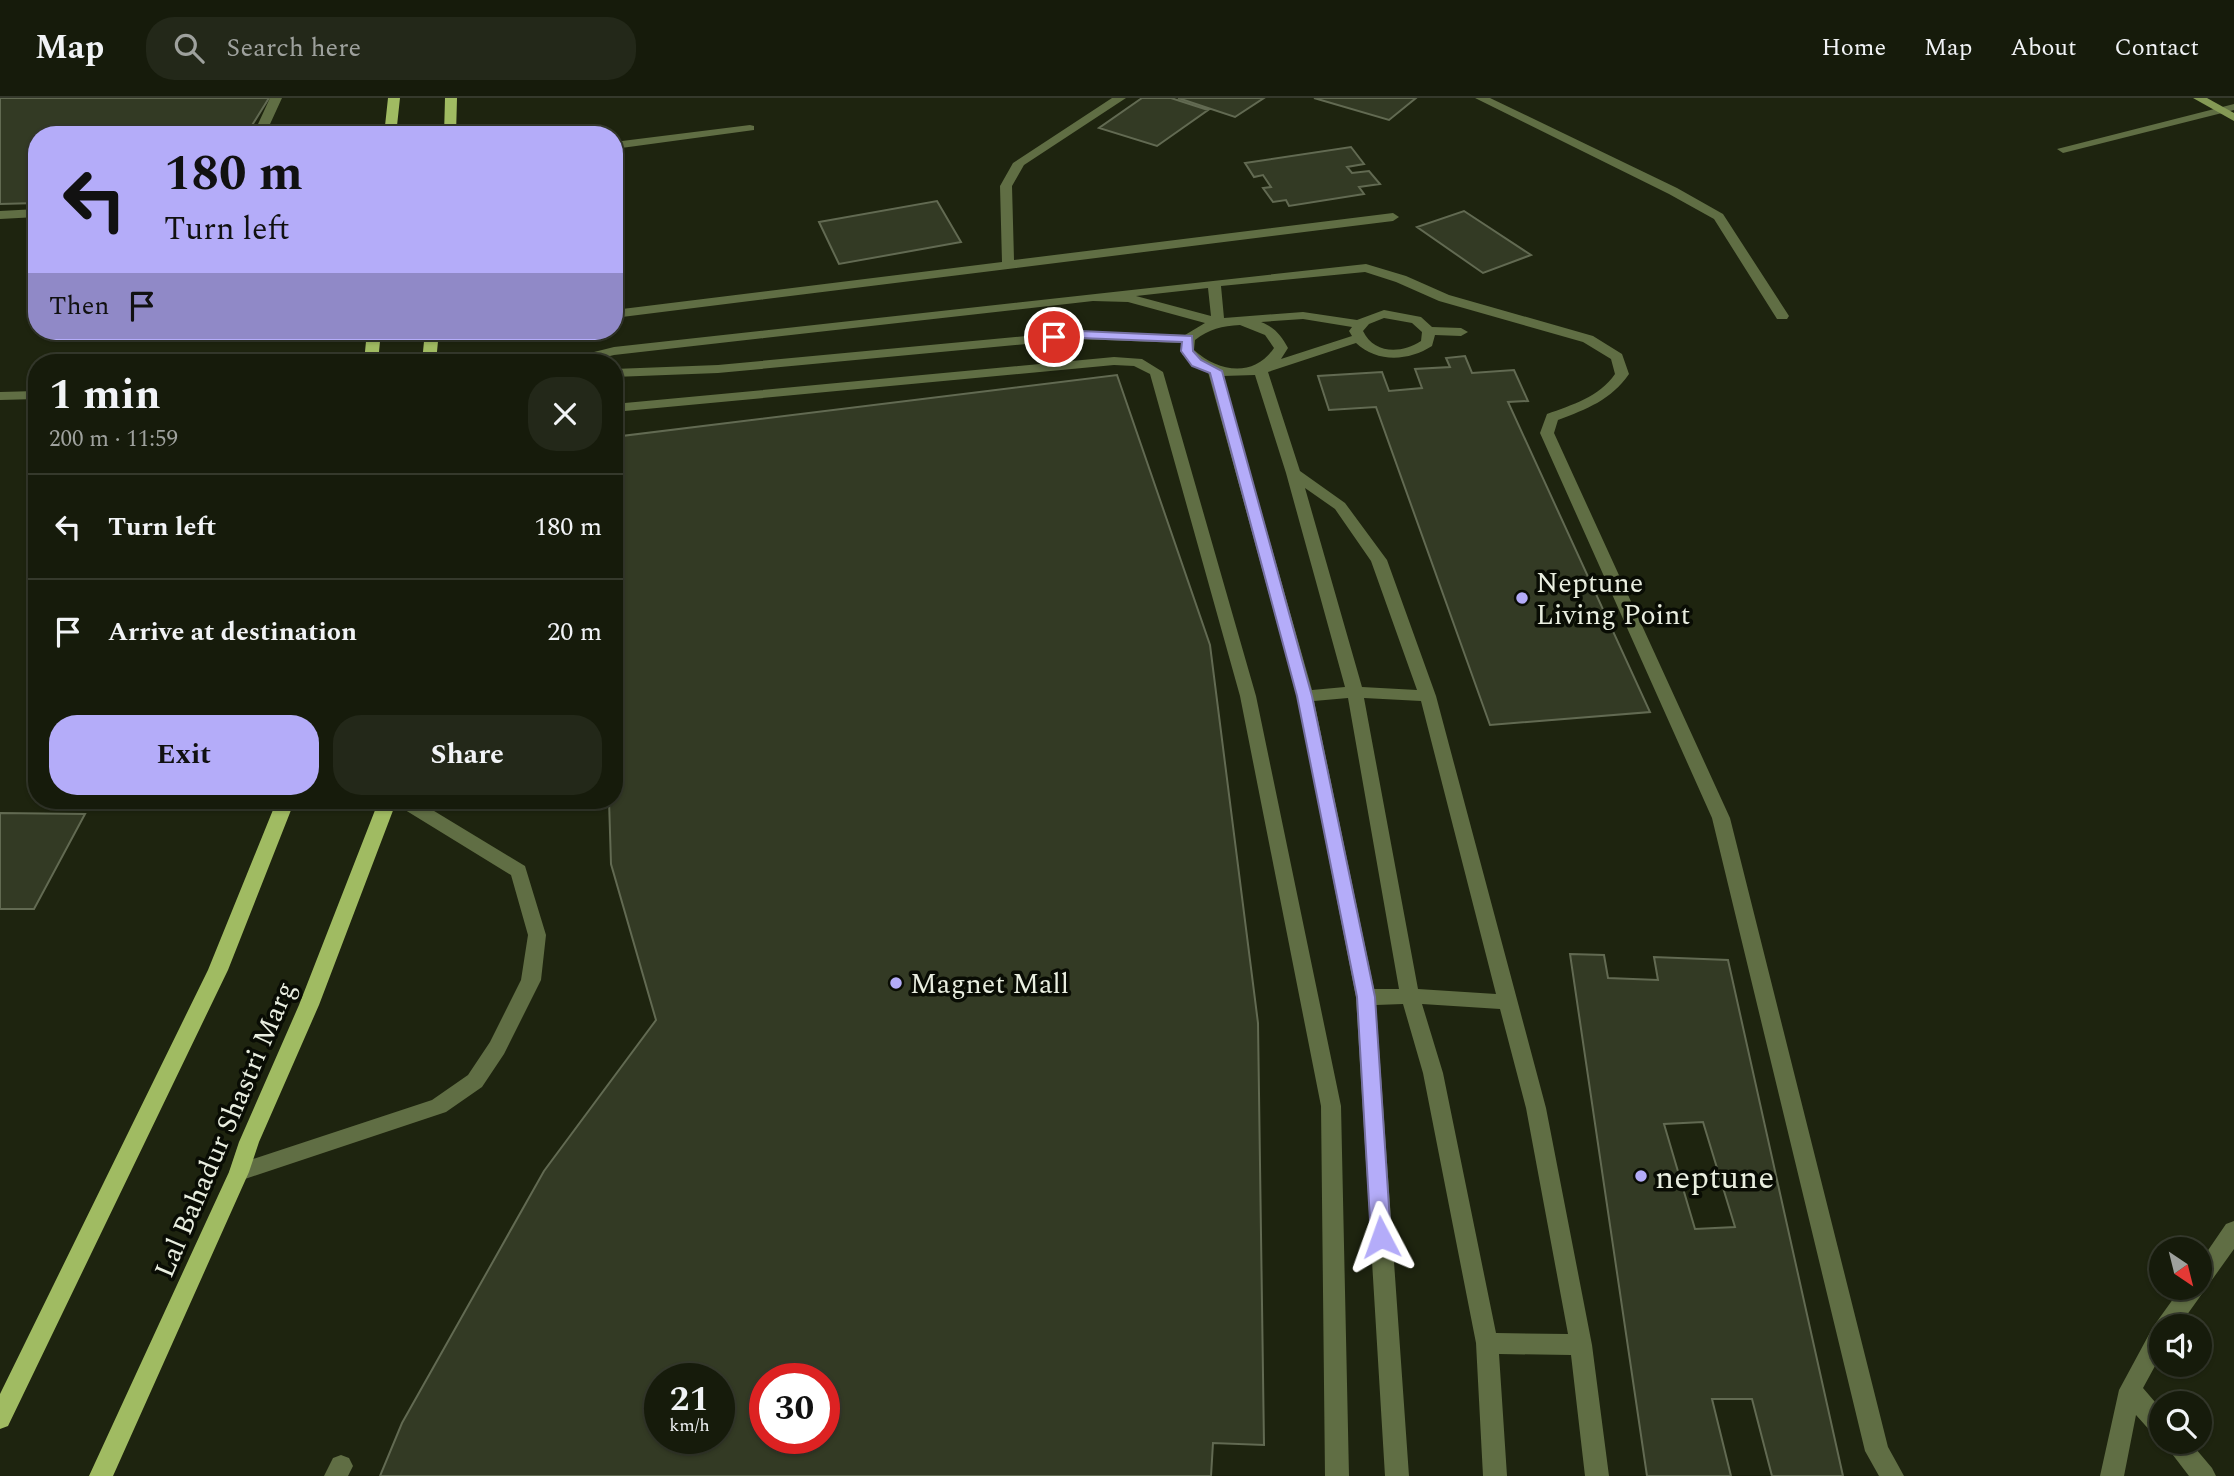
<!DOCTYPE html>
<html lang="en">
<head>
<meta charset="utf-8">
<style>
	:root { --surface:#161b0b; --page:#232819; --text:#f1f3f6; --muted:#9ea19d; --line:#35392c; --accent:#b4acf9 }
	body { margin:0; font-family:Spectral,serif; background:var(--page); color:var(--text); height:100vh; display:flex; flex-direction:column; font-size:26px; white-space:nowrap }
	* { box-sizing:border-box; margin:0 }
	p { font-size:23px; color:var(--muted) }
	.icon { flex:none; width:38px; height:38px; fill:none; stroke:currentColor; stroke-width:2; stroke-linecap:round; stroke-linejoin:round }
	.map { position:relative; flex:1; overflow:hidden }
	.sheet { position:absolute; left:28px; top:256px; width:595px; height:455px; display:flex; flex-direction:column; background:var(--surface); border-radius:28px; box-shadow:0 2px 5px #0004,0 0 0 2px var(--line) }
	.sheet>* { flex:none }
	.hud { position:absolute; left:28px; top:28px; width:595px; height:214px; border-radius:28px; box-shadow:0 2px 5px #0004,0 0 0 2px var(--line); background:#b4acf9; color:#111; overflow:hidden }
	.needle { width:46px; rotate:145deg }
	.controls { position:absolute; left:2149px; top:1139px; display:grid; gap:14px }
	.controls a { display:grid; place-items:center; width:63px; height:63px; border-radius:50%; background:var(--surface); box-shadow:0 2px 5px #0004,0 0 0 2px var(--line); font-size:35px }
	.speed { position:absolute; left:644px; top:1265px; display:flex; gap:14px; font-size:35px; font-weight:700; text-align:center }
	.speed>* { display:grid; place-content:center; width:91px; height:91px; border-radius:50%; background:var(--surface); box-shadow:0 2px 5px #0004,0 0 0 2px var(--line); line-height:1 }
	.speed small { font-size:18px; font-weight:400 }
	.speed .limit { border:10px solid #d22; background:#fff; color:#111 }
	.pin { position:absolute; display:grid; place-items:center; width:60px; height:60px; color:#fff; margin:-30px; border:4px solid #fff; border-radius:50%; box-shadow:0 2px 7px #0007 }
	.me { position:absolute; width:77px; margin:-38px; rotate:356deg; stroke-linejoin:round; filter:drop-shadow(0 0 5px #0008) }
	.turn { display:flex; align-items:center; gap:24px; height:147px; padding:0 21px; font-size:32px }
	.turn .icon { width:91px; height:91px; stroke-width:2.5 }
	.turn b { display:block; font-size:49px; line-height:60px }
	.then { display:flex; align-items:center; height:66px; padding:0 21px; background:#0003; gap:14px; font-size:26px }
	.round { display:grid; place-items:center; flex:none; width:74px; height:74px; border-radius:28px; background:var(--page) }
	.head { display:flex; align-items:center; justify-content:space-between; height:119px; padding:0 21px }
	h1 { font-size:42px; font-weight:700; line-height:52px }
	.primary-button { display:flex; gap:14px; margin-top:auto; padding:14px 21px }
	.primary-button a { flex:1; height:80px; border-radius:28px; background:var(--accent); color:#111; font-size:28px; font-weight:700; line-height:80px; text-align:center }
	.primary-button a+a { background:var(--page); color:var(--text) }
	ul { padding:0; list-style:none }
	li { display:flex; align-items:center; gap:21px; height:105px; padding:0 21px; border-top:2px solid var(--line) }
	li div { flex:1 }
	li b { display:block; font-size:26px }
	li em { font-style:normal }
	header { display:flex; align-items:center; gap:42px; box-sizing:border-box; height:98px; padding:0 35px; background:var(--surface); border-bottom:2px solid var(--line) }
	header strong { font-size:33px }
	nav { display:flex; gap:38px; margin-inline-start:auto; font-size:24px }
	.search { width:490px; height:63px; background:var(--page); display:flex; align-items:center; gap:18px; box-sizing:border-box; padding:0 24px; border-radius:28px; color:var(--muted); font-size:26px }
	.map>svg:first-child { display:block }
	.building { fill:#333a24; stroke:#626a52; stroke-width:2; fill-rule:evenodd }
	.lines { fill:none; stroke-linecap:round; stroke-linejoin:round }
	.lane { fill:#606e44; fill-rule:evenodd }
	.street { fill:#606e44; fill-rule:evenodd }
	.secondary { fill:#849955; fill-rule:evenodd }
	.primary { fill:#a0bb62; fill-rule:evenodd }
	.route { fill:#b4acf9; stroke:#7570a2; stroke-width:2 }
	.poi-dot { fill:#b4acf9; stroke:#090c04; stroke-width:2.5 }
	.labels { text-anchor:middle; stroke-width:7; stroke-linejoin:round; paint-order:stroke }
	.poi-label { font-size:28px; fill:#e9eee0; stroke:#090c04; text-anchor:start }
	.street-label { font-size:28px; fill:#e9eee0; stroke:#090c04 }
	.near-poi-label { font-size:33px; fill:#e9eee0; stroke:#090c04; text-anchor:start }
</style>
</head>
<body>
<header>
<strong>Map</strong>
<div class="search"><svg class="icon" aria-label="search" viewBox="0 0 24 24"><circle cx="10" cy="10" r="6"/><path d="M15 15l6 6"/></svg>Search here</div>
<nav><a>Home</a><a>Map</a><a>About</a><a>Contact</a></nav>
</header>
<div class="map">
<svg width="2234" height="1378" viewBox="0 0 2234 1378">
	<rect width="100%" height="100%" fill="#1e240f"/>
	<path class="building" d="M0,0H269L246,37H37V105L0,106Z
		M1142,0H1171L1208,12L1157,48L1099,30Z
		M1178,0H1264L1235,19Z
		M1314,0H1416L1389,22Z
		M1351,49L1364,66L1347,69L1352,75L1369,73L1380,86L1359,89L1364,96L1289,108L1286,102L1273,104L1263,90L1271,89L1263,77L1254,79L1245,65Z
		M937,103L961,144L839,166L819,124Z
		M1464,113L1531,157L1483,175L1417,129Z
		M1465,258L1472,275L1514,272L1528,303L1508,304L1650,614L1490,627L1376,309L1329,312L1318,278L1382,274L1389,293L1422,290L1415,271L1450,269L1446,260Z
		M1117,277L1210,547L1258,925L1264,1347L1213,1345L1211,1378H380L402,1325L544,1073L656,922L611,766L609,702H614V339ZM660,1281H719V1340H660ZM765,1281H824V1340H765Z
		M0,715L85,716L34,811H0Z
		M1570,856L1604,857L1608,880L1658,882L1654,859L1728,862L1843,1378H1772L1752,1301H1712L1731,1378H1647ZM1703,1024L1735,1129L1695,1131L1664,1026Z"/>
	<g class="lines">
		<path class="lane" d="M270,0H282L265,37H253Z
			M750,27L754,28V32L614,51V44Z
			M555,34L563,35L565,37H549Z
			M37,111V119L0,121V113Z
			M1114,259L1142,261L1163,274L1256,598L1341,1008L1349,1378H1325L1321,1008L1240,598L1150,276L1134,268L1114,267L614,314V306Z
			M37,293V301L0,302V294Z
			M394,702H416L525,768L546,837L541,882L504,956L482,989L446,1014L239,1083L232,1080L229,1074L232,1068L432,1002L468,977L490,944L521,882L528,837L511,777L397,707Z
			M341,1357L349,1360L353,1368L348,1378H324L333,1360Z"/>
		<path class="street" d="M1112,0H1126L1024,67L1012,88L1014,162L1393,115L1399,119L1393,123L614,220V212L1002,164L1000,88L1013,65Z
			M1475,0H1490L1677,90L1723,116L1789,218L1787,221H1777L1714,121L1669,96Z
			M2234,6V12L2063,55L2057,51Z
			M1366,166L1406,178L1449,197L1593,238L1622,256L1629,276C1611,302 1587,311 1558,322L1554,335L1730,720L1888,1349L1904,1378H1879L1865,1353L1712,720L1540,335L1547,316C1572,307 1599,299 1615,276L1611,261L1583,244L1439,203L1396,184L1365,174L1221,188L1224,220L1303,214L1357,222L1384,212L1421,219L1432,229L1461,230L1468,234L1461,238L1435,237L1432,248C1409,263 1377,265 1356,245L1268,274L1300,373L1345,405L1387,462L1436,598L1546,1010L1592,1247L1609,1378H1585L1571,1257L1499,1256L1507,1378H1483L1476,1245L1423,975L1403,906L1376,907L1409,1378H1385L1356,899L1297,598L1208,274L1192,265L1182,256L1181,245L1080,241L718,275L614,279V271L718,267L1080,233L1185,237L1205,225L1128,204L1093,203L614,257L586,264H564L566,261L614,249ZM1208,190L1211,218L1136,198ZM1384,220L1412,225L1422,234L1421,243C1401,256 1374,256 1363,233L1369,226ZM1303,221L1352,229L1349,233L1352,238L1281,261L1288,250C1281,237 1274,229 1261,224ZM1240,227L1265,237L1274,250C1254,280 1218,274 1194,252L1195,242C1209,231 1222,228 1240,227ZM1255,277L1286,375L1345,589L1312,592L1223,278ZM1305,390L1335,411L1371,463L1417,592L1362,589ZM1348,600L1399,891H1374L1314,603ZM1364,600L1421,603L1496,896L1418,891ZM1422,906L1500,911L1526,1010L1568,1236L1496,1235L1443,975Z
			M443,233H485C474,241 436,246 425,238L427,235Z
			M2234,1123V1151L2179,1228H2161V1257L2143,1290L2161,1311V1339L2153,1336L2136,1317L2124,1378H2100L2119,1292L2153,1229L2181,1190H2200V1164L2226,1126Z
			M2163,1344H2190L2212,1370L2216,1378H2189Z"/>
		<path class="secondary" d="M2193,0H2207L2234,15V23Z"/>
		<path class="primary" d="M388,0H400L396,37H384Z
			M445,0H457L456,37H444Z
			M367,233H381L378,264H364Z
			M425,233H439L436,264H422Z
			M277,702H295L228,872L8,1328L0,1331V1296L208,872Z
			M379,702H397L319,907L259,1044L249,1074L113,1378H89L229,1074L239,1044L299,907Z"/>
	</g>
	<path class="route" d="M1080,233L1192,238L1193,253L1201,262L1222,273L1312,598L1375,899L1391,1139L1388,1145L1381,1147L1374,1145L1371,1139L1357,899L1297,598L1210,275L1192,268L1181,253L1182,244L1080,240L1054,243L1048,239L1054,236Z"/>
	<g class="poi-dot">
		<circle cx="1522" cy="500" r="7"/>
		<circle cx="896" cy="885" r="7"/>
		<circle cx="1641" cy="1078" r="7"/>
	</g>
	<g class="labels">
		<g class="poi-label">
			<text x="1536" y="494">Neptune<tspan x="1536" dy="32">Living Point</tspan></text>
			<text x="910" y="895">Magnet Mall</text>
		</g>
		<g class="street-label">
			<text transform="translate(224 1031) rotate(-67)" y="10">Lal Bahadur Shastri Marg</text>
		</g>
		<g class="near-poi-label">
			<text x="1655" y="1090">neptune</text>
		</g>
	</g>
</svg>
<div class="controls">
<a><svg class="needle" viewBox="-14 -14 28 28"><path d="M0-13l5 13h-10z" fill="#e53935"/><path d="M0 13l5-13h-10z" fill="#9ea19d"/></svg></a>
<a><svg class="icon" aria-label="sound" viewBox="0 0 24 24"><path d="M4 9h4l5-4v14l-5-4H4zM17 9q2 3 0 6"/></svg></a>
<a><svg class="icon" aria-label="search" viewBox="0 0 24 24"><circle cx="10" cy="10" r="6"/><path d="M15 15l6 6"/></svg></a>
</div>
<div class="speed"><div>21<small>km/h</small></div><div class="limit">30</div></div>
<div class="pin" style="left:1054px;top:239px;background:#d93025"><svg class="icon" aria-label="arrive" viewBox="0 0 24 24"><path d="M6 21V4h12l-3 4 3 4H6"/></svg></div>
<svg class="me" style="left:1381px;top:1139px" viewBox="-20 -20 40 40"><path d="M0-17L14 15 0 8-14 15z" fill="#b4acf9" stroke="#fff" stroke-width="4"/></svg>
<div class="hud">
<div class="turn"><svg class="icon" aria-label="left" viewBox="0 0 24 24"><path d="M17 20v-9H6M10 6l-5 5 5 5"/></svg><div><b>180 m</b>Turn left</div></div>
<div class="then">Then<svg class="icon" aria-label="arrive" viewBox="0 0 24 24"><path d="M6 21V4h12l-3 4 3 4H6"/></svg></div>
</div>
<section class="sheet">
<div class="head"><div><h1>1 min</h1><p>200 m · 11:59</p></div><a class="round"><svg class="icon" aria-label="close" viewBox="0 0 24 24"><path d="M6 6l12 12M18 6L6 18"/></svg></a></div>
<ul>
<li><svg class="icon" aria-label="left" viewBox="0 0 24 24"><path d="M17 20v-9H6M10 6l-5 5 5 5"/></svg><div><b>Turn left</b></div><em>180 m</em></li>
<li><svg class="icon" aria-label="arrive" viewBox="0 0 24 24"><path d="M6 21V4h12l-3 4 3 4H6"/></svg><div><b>Arrive at destination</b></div><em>20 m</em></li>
</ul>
<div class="primary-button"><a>Exit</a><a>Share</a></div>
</section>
</div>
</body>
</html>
